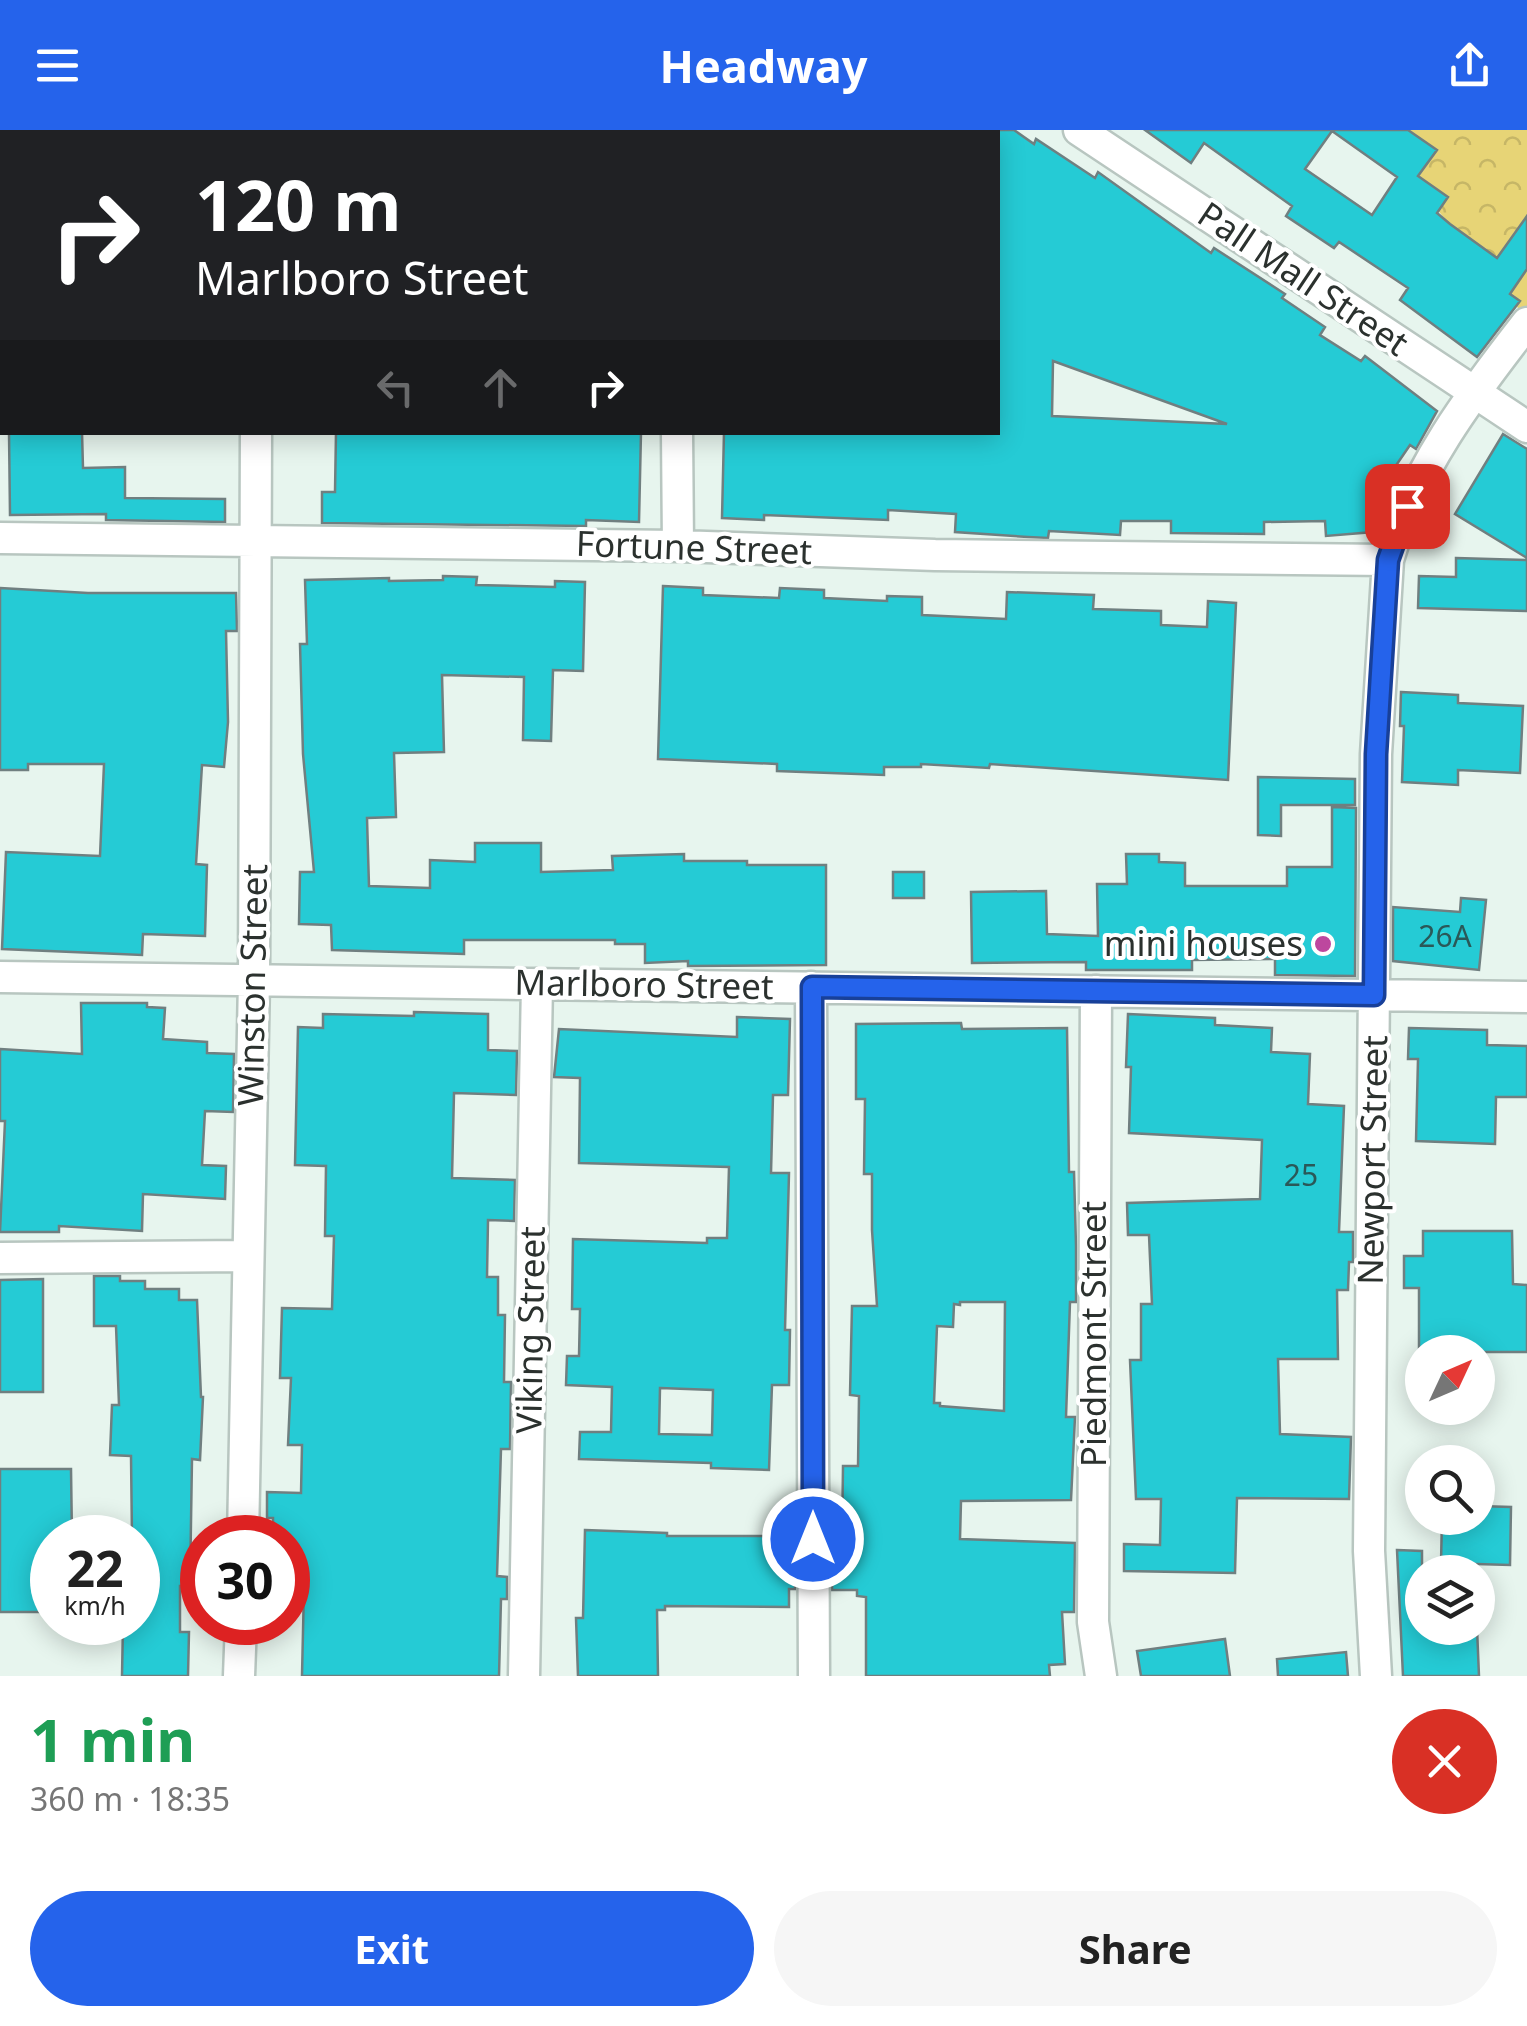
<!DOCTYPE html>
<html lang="en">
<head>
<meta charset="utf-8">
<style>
	:root { --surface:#fff; --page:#f6f6f6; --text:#222; --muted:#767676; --accent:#2563eb }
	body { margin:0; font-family:"Noto Sans",sans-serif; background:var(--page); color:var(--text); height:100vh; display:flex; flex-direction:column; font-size:38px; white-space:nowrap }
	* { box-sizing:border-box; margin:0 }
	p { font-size:32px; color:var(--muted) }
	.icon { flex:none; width:55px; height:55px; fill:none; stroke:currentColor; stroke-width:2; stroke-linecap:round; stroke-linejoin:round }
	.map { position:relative; height:1546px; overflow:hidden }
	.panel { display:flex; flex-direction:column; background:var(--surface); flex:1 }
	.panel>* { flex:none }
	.top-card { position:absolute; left:0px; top:0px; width:1000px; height:305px; box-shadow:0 5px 25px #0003; background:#202124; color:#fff; overflow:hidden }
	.needle { width:65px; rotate:46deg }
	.fabs { position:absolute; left:1405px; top:1205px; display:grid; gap:20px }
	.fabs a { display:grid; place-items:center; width:90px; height:90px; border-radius:50%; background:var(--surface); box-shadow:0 5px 25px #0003; font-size:50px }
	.speed { position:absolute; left:30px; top:1385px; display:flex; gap:20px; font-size:50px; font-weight:700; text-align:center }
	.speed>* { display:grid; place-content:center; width:130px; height:130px; border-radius:50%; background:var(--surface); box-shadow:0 5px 25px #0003; line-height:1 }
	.speed small { font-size:25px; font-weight:400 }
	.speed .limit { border:15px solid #d22; background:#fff; color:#111 }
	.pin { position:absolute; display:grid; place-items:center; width:85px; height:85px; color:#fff; margin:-42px; border-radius:20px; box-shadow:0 5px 15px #0006 }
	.me { position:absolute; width:110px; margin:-55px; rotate:0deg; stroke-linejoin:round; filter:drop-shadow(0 0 8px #0008) }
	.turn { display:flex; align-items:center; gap:35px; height:210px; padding:0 30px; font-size:45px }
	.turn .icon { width:130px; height:130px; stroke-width:2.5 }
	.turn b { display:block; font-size:70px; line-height:85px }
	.lanes { display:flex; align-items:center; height:95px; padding:0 30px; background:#0003; justify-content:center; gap:50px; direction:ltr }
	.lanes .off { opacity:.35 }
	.round { display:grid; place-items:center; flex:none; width:105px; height:105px; border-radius:52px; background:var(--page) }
	.summary { display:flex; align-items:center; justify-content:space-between; height:170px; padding:0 30px }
	h1 { font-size:60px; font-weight:700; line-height:75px; color:#1e9e55 }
	.cta { display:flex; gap:20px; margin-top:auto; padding:20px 30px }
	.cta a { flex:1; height:115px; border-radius:60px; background:var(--accent); color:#fff; font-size:40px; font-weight:700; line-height:115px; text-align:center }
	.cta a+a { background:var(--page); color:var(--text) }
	header { display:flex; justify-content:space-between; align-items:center; height:130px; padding:0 30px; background:var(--accent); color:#fff; font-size:45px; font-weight:700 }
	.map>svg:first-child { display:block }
	.park { fill:url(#park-crowns) }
	.building { fill:#25cbd5; stroke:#707f80; stroke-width:2.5; fill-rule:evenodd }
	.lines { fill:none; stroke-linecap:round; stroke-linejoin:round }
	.street-casing { stroke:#b8c6c0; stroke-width:35 }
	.street { stroke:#fff; stroke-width:30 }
	.route-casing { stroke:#184099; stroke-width:25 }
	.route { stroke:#2563eb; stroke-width:18 }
	.poi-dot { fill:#bd479e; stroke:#fff; stroke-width:4 }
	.labels { text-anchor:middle; stroke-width:8; stroke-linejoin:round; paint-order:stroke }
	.number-label { font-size:30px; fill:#2a5858 }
	.street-label { font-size:35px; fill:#2b312e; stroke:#fff }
	.poi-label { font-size:35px; fill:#2b312e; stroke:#fff; text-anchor:end }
</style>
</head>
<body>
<header><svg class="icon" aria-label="menu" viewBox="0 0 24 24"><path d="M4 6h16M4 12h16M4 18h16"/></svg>Headway<svg class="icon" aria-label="share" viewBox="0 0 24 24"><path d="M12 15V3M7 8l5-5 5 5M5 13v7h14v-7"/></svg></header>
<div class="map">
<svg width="1527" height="1546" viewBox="0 0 1527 1546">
	<defs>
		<pattern id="park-crowns" width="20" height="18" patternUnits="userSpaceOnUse" patternTransform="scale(2.5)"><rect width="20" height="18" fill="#e7d476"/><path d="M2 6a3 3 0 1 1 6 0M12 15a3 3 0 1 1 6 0" fill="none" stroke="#c6b666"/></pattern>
	</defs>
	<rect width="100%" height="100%" fill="#e7f5ee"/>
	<path class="park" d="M1372,0H1527V189Z"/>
	<path class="building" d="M998,0H1014L1034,14L1036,9L1095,48L1098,42L1211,123L1214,118L1285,164L1282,168L1325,197L1320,205L1361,231L1365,226L1437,281L1416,319L1410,315L1373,369V402L1326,406L1325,391L1264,392V404L1171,403V391H1121L1120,405L1049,401L1048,408L1028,407L955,402L956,384L888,380V390L764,385V390L722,388L724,302H998ZM1053,231L1227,294L1052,286Z
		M1145,0H1408L1437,20L1418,46L1448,67L1437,83L1450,94L1497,128L1527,86V139L1510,164L1520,171L1477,227L1400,170L1408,158L1339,112L1334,118L1286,86L1292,76L1204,13L1191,33ZM1332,1L1397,47L1372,85L1305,39Z
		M9,302H82L83,338L125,337V368L225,369V392L106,390V384L10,385Z
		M336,302H641L639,392L586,390V396L322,393V362H335Z
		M1503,304L1527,319V428L1455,384Z
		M1456,428L1527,430V481L1418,478L1419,446L1456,447Z
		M443,446L477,447L476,455L555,457V451L585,452L583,541L553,540L551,611L523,610L524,547L442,545L444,622L394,623L396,687L367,688L369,756L430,758V730L475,732V713H541V742L613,740L612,726L684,724V731H747V735H826V835L688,836V831L645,833V814H615V810H464V824L332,820L331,795L299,794L300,742H314L303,624L300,514H307L305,450L389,448V451L443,450Z
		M663,456L703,458V465L779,468L780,458L824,460V468L887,471V466L922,467V485L1006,489L1007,462L1094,465L1093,479L1161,481V495L1207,497L1208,471L1236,473L1228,650L990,634L989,638L921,634V637H884V645L777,641V634L658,629Z
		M0,458L88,463H236L237,501H226L228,592L224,637L202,635L196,734L207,735L205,806L143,804L142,825L2,819L6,722L100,726L104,634H28V640H0Z
		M1401,562L1458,565V573L1523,576L1520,643L1458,640V655L1402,652L1404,596H1400Z
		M1258,647L1355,649V675H1281V706L1258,705Z
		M1332,677L1356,678L1355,846L1275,845V829L1192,830V840H1086V832L972,833L971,762L1046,761L1047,804L1098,806L1097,754H1127L1126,724H1159V732L1185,733V756H1287V737H1332Z
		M893,742H924V768H893Z
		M1461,768L1486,770L1479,840L1393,831V777L1460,782Z
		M81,873H147V877L165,878L163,909L207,912V923L234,924L233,982L205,981L202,1035L226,1036L225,1069L143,1064L142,1101L59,1096V1102H0L5,991H0V919L82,924Z
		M414,882L488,884V920L517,921L516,965L454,963L452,1048L515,1050L514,1091L488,1090L487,1147H498V1185H505L504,1252H511L510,1319H501L497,1446L507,1447V1469H501L499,1546H302L304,1457H288V1408H273V1388H267V1362L301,1363L302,1315H288L291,1248H280L282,1178L332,1179L334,1106H325L326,1036L295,1035L298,897L323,898V884L414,886Z
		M1128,884L1215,888V895L1272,898L1271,922L1310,924L1308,974L1344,976L1339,1102H1353V1132H1349L1348,1160H1337L1338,1229H1278L1280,1304L1351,1307L1349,1369L1237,1368L1235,1443L1124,1441V1414L1160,1415L1161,1369H1136L1130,1230H1141V1174H1152L1149,1105H1128L1127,1073L1260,1069L1262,1010L1129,1003L1131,937H1126Z
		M737,887L790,889L788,965H773L771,1043H789L785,1200H790L789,1255H772L769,1340L711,1338V1333L579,1329L580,1302H611L612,1257L566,1255L567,1226H579L580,1179H572L573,1109L707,1113V1108H727L729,1037L579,1033L580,948L554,947L559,899L737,907ZM660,1258L713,1260L712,1305L659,1304Z
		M961,893L962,899L1067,898L1069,1042H1074L1076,1116V1172H1070L1066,1287H1075L1071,1370L961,1371L960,1409L1075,1413L1074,1482H1062L1065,1534L1049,1535L1050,1546H866V1467L857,1466V1460H832V1412H842L843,1336H858L859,1266L850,1265L852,1176H877L872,1100V1044H864L865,969H856V894ZM960,1172H1005L1004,1281L940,1276V1273H934L937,1196L953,1197L954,1174L960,1175Z
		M1409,898L1487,900V915L1527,916V967H1496L1495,1014L1416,1011L1418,929H1408Z
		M1423,1101H1512L1513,1154L1527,1155V1222H1419V1158H1404V1126H1423Z
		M94,1146H120V1151H145V1159H179V1170H197L201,1267H203L200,1330L192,1329L190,1456H180V1502H189L188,1546H122L123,1494H138V1408H132L131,1326L110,1325L112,1275H119L116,1196H94Z
		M43,1149V1262H0V1150Z
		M0,1339H71L72,1408H52V1482H0Z
		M1478,1376L1511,1377L1510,1435L1441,1433L1442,1388H1478Z
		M585,1400L667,1403V1406H789V1411H795V1459H789V1477L665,1476V1480H657L658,1546H578L576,1488H583Z
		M1397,1420L1422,1421V1498H1477L1479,1546H1403Z
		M1225,1509L1230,1546H1141L1137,1521Z
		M1346,1522L1348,1546H1278L1277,1529Z"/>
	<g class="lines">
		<g class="street-casing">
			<path id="street" d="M241,0L242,2
				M668,0V2
				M1079,0L1527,297
				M0,63H2
				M677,302L678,416
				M0,408L678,416L935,425L1388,430
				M0,847L1527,867
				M811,857L814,1546
				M1096,861L1093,1492L1101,1546
				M0,1128L247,1126
				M243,1408L254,850L256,302
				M239,1546L241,1492
				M524,1546L537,854
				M1376,1546L1369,1421L1376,624L1388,430C1414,340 1470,266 1527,193"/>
		</g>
		<use href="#street" class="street"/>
	</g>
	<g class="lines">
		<g class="route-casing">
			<path id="route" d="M813,1409L812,857L1374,865L1376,624L1388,430L1407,376"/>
		</g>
		<use href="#route" class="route"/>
	</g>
	<circle class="poi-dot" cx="1323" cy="814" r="10"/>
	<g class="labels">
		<g class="number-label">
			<text x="1445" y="817">26A</text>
			<text x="1301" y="1056">25</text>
		</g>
		<g class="street-label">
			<text transform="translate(1303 149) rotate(34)" y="12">Pall Mall Street</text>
			<text transform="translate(694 418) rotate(2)" y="12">Fortune Street</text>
			<text transform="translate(253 855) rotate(-89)" y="12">Winston Street</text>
			<text transform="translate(644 855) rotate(1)" y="12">Marlboro Street</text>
			<text transform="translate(1373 1030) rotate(-89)" y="12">Newport Street</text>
			<text transform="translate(531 1200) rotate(-89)" y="12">Viking Street</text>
			<text transform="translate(1094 1204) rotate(-90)" y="12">Piedmont Street</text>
		</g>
		<g class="poi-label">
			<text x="1303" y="826">mini houses</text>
		</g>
	</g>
</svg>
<div class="fabs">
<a><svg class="needle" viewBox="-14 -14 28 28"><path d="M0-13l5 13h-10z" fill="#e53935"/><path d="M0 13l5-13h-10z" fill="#767676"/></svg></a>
<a><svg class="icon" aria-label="search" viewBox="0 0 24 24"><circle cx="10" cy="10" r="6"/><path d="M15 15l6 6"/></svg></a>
<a><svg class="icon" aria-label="layers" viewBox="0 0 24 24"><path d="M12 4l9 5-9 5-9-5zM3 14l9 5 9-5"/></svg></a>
</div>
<div class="speed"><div>22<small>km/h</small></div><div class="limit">30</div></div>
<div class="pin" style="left:1407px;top:376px;background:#d93025"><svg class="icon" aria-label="arrive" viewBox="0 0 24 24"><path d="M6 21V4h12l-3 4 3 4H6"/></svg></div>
<svg class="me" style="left:813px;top:1409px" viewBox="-20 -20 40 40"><circle r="17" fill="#2563eb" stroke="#fff" stroke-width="3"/><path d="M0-11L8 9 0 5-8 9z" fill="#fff"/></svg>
<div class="top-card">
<div class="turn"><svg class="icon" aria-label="right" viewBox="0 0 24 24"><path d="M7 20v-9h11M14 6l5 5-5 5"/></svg><div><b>120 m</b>Marlboro Street</div></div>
<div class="lanes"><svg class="icon off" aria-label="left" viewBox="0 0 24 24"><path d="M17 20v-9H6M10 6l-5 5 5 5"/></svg><svg class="icon off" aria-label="ahead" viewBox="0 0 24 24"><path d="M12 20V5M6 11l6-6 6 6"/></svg><svg class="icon" aria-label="right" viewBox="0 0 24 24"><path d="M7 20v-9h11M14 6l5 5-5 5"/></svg></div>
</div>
</div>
<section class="panel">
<div class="summary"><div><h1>1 min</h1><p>360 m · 18:35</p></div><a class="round" style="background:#d93025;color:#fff"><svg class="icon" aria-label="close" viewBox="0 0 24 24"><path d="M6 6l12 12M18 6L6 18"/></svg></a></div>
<div class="cta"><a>Exit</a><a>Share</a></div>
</section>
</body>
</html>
